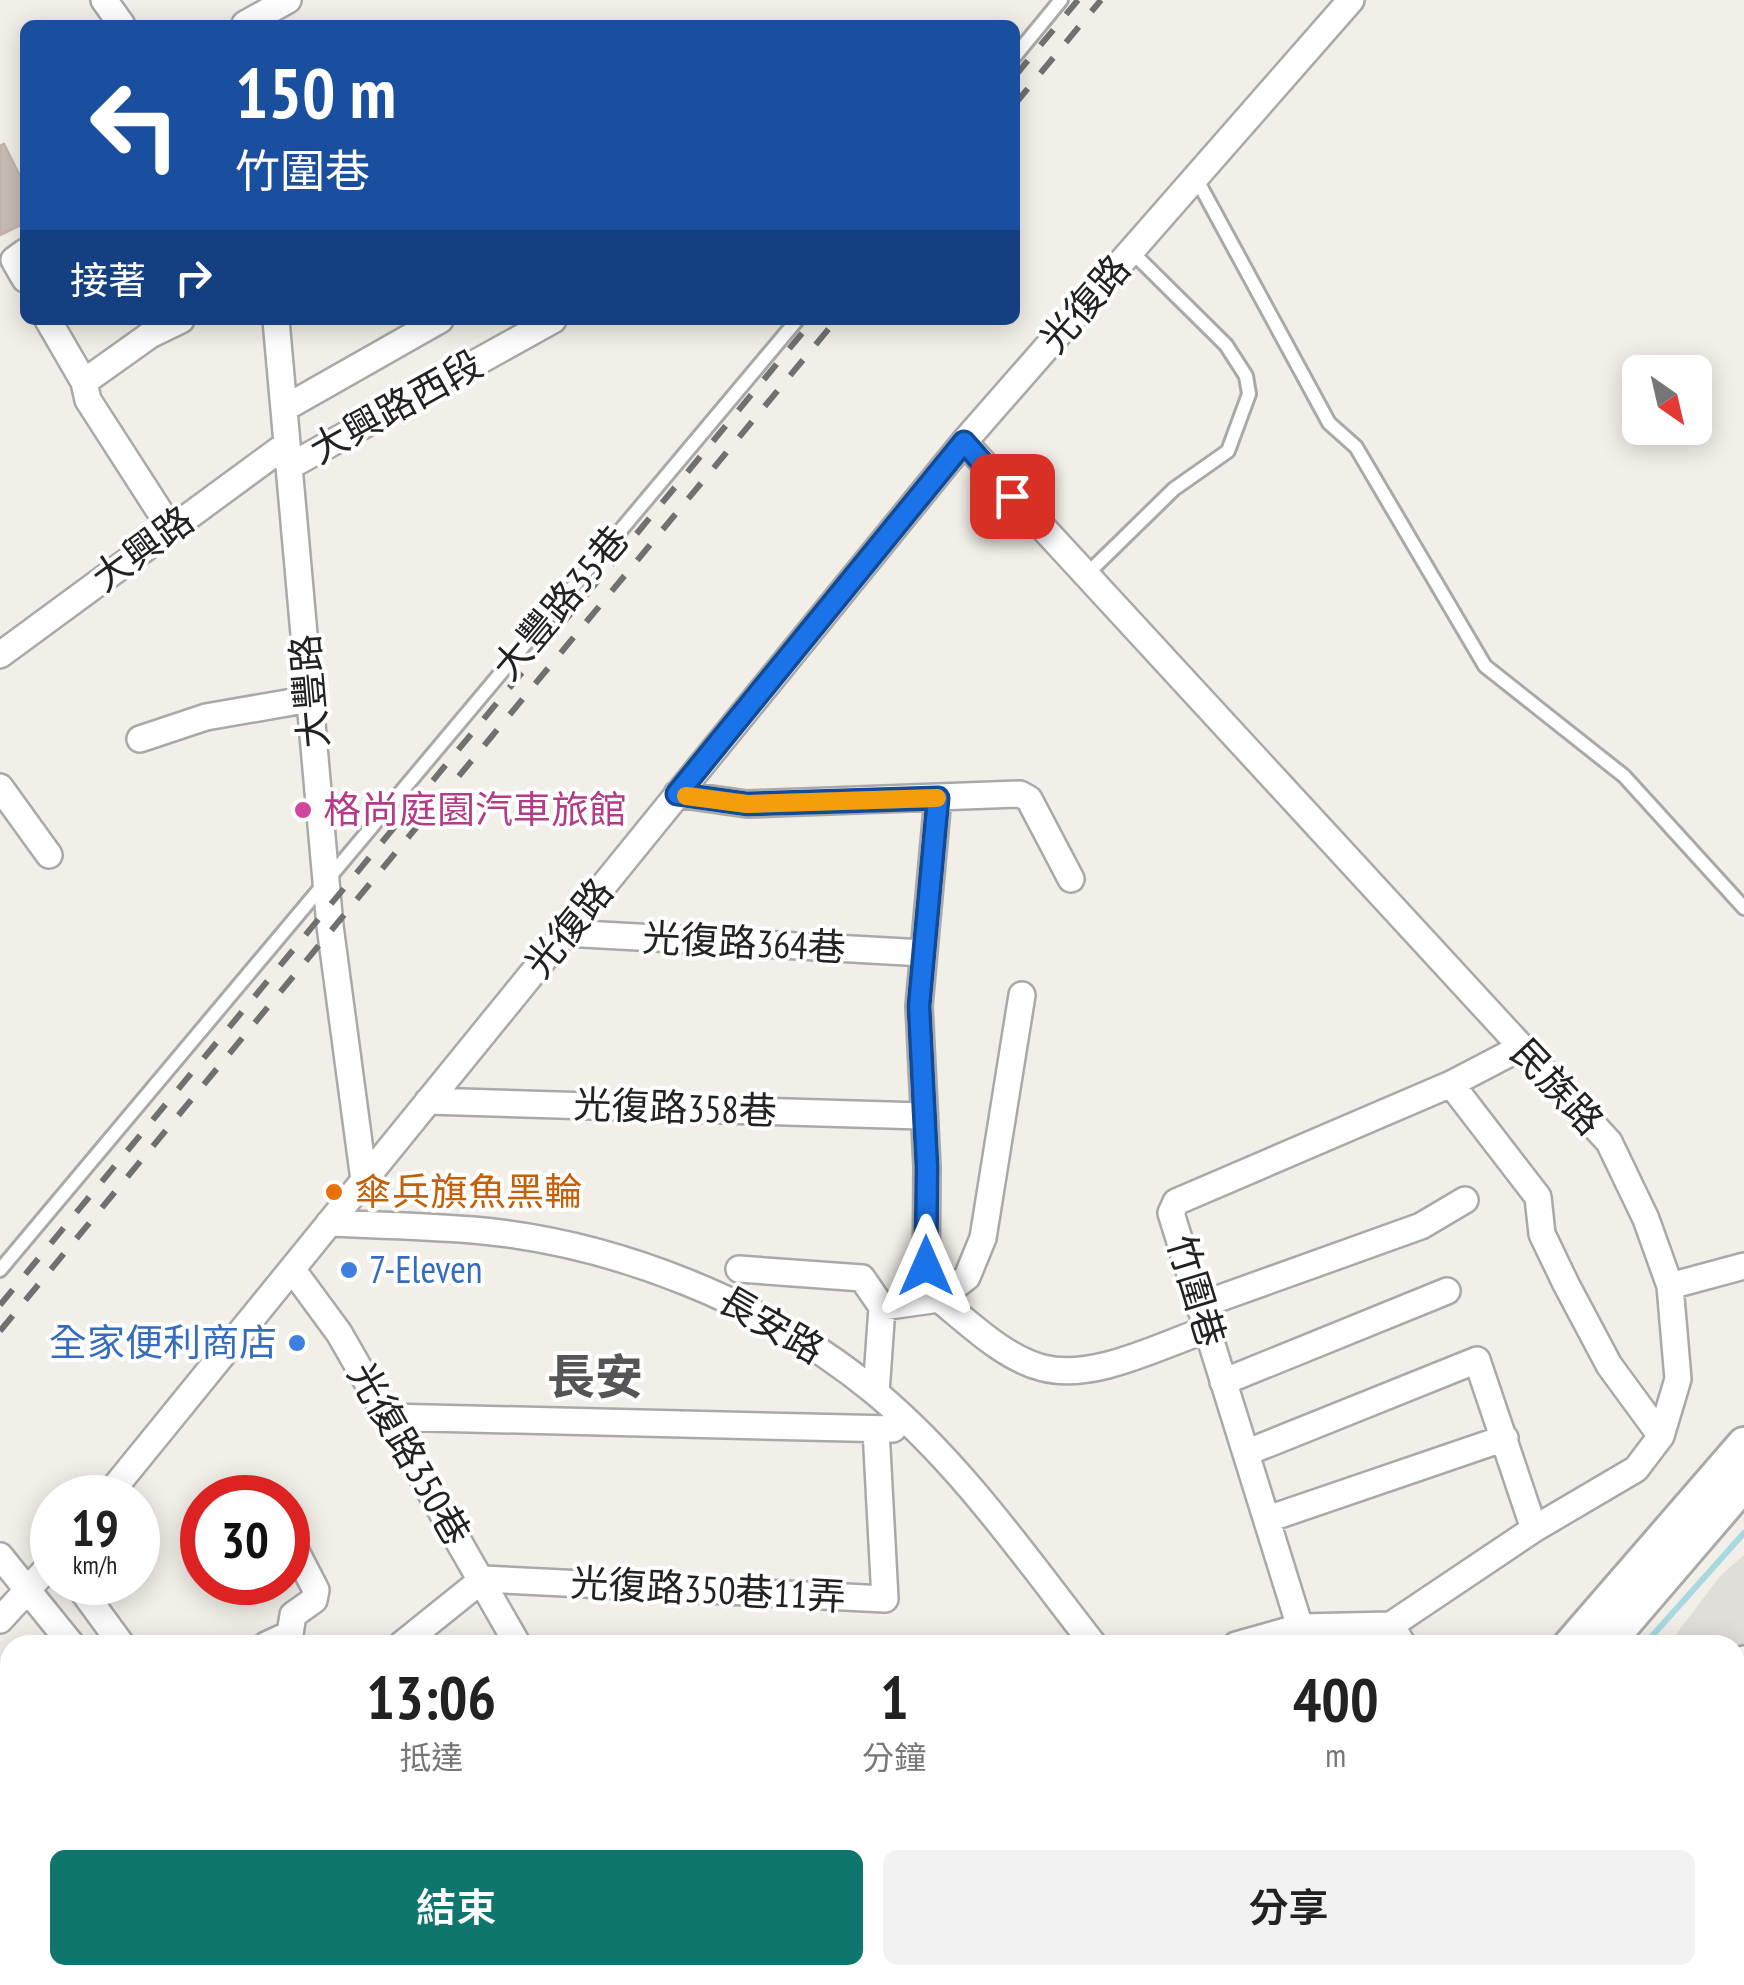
<!DOCTYPE html>
<html lang="zh-TW">
<head>
<meta charset="utf-8">
<style>
	:root { --surface:#fff; --page:#f2f2f2; --text:#222; --muted:#767676; --accent:#0f766e }
	body { margin:0; font-family:"PT Sans Narrow","Noto Sans TC",sans-serif; background:var(--page); color:var(--text); height:100vh; display:flex; flex-direction:column; font-size:38px; white-space:nowrap }
	* { box-sizing:border-box; margin:0 }
	p { font-size:32px; color:var(--muted) }
	.icon { flex:none; width:55px; height:55px; fill:none; stroke:currentColor; stroke-width:2; stroke-linecap:round; stroke-linejoin:round }
	.map { position:relative; flex:1; overflow:hidden }
	.panel { position:absolute; left:0px; top:1635px; width:1745px; height:350px; display:flex; flex-direction:column; background:var(--surface); border-radius:30px 30px 0 0; box-shadow:0 5px 25px #0003 }
	.panel>* { flex:none }
	.banner { position:absolute; left:20px; top:20px; width:1000px; height:305px; border-radius:15px; box-shadow:0 5px 25px #0003; background:#1a4fa0; color:#fff; overflow:hidden }
	.needle { width:65px; rotate:146deg }
	.buttons { position:absolute; left:1622px; top:355px; display:grid; gap:20px }
	.buttons a { display:grid; place-items:center; width:90px; height:90px; border-radius:15px; background:var(--surface); box-shadow:0 5px 25px #0003; font-size:50px }
	.speed { position:absolute; left:30px; top:1475px; display:flex; gap:20px; font-size:50px; font-weight:700; text-align:center }
	.speed>* { display:grid; place-content:center; width:130px; height:130px; border-radius:50%; background:var(--surface); box-shadow:0 5px 25px #0003; line-height:1 }
	.speed small { font-size:25px; font-weight:400 }
	.speed .limit { border:15px solid #d22; background:#fff; color:#111 }
	.pin { position:absolute; display:grid; place-items:center; width:85px; height:85px; color:#fff; margin:-42px; border-radius:20px; box-shadow:0 5px 15px #0006 }
	.me { position:absolute; width:110px; margin:-55px; rotate:0deg; stroke-linejoin:round; filter:drop-shadow(0 0 8px #0008) }
	.turn { display:flex; align-items:center; gap:35px; height:210px; padding:0 50px; font-size:45px }
	.turn .icon { width:130px; height:130px; stroke-width:2.5 }
	.turn b { display:block; font-size:70px; line-height:85px }
	.then { display:flex; align-items:center; height:95px; padding:0 50px; background:#0003; gap:20px; font-size:38px }
	.eta { display:flex; justify-content:space-evenly; align-items:center; height:170px; text-align:center }
	.eta b { font-size:60px; font-weight:600; line-height:70px }
	.primary-button { display:flex; gap:20px; margin-top:auto; padding:20px 50px }
	.primary-button a { flex:1; height:115px; border-radius:15px; background:var(--accent); color:#fff; font-size:40px; font-weight:600; line-height:115px; text-align:center }
	.primary-button a+a { background:var(--page); color:var(--text) }
	.map>svg:first-child { display:block }
	.airport { fill:#e1deda }
	.lines { fill:none; stroke-linecap:round; stroke-linejoin:round }
	.stream { stroke:#a8d9e1; stroke-width:6 }
	.building { fill:#c7bdb7; stroke:#c5b3aa; stroke-width:2.5 }
	.service-casing { stroke:#a9a9a9; stroke-width:18 }
	.minor-casing { stroke:#a9a9a9; stroke-width:30 }
	.tertiary-casing { stroke:#a9a9a9; stroke-width:38 }
	.service { stroke:#fff; stroke-width:12 }
	.minor { stroke:#fff; stroke-width:25 }
	.tertiary { stroke:#fff; stroke-width:32 }
	.rail { stroke:#707070; stroke-width:6; stroke-dasharray:20 20; stroke-linecap:butt }
	.route-casing { stroke:#114b97; stroke-width:25 }
	.route { stroke:#1a73e8; stroke-width:18 }
	.slow { stroke:#f59e0b; stroke-width:18 }
	.hotel-dot { fill:#d1479c; stroke:#fff; stroke-width:4 }
	.food-dot { fill:#e8710a; stroke:#fff; stroke-width:4 }
	.shop-dot { fill:#3f7fe0; stroke:#fff; stroke-width:4 }
	.labels { text-anchor:middle; stroke-width:8; stroke-linejoin:round; paint-order:stroke }
	.street-label { font-size:38px; fill:#222; stroke:#fff }
	.hotel-label { font-size:38px; fill:#b23c85; stroke:#fff; text-anchor:start }
	.food-label { font-size:38px; fill:#c56008; stroke:#fff; text-anchor:start }
	.shop-label { font-size:38px; fill:#366cbe; stroke:#fff; text-anchor:start }
	.district-label { font-size:48px; font-weight:bold; fill:#555; stroke:#fff }
</style>
</head>
<body>
<div class="map">
<svg width="1744" height="1985" viewBox="0 0 1744 1985">
	<rect width="100%" height="100%" fill="#f2eee8"/>
	<path class="airport" d="M1744,1555V1985H1307L1321,1975H1735V1645H1668L1720,1576Z"/>
	<g class="lines">
		<path class="stream" d="M1644,1645L1744,1533"/>
	</g>
	<path class="building" d="M4,144L25,186V223L0,235V146Z"/>
	<g class="lines">
		<g class="service-casing">
			<path id="service" d="M1015,56L1061,0
				M1196,178L1329,423L1356,447L1485,666L1624,776L1744,908
				M1086,575L1174,489L1228,451L1249,394L1246,376L1226,345L1131,251
				M0,1270L797,320
				M290,1985L303,1975"/>
		</g>
		<g class="minor-casing">
			<path id="minor" d="M104,0L122,25
				M245,24L288,0
				M25,252L14,260L25,279
				M48,320L84,382L88,400L171,529
				M276,320L330,926L364,1180
				M84,382L150,335L181,320
				M285,408L440,320
				M964,442L1609,1142L1646,1219L1670,1286L1678,1379L1661,1436L1636,1469L1534,1529L1391,1625L1300,1627L1236,1645
				M290,466L553,320
				M0,655L287,444
				M140,739L206,717L310,699
				M0,787L49,855
				M677,794L747,804L1020,794L1029,799L1071,879
				M565,933L924,953
				M1451,1084L1538,1197L1542,1234L1566,1284L1609,1365L1661,1436
				M428,1101L922,1116
				M329,1223C377,1225 426,1226 473,1230C614,1242 768,1303 876,1393C961,1464 1026,1558 1094,1645
				M292,1269L339,1333L518,1645
				M739,1269L862,1278L882,1307L939,1299C969,1323 1004,1358 1043,1368C1095,1381 1160,1345 1209,1329
				M1670,1286L1744,1266
				M939,1299L967,1277L983,1238L1022,995
				M926,1300L927,1167L919,1006L938,798
				M1198,1306L1421,1226L1465,1200
				M1223,1382L1447,1291
				M876,1393L882,1307
				M387,1417L893,1429
				M1248,1452L1477,1360L1534,1529
				M106,1498L964,442L1351,0
				M1268,1519L1505,1438
				M288,1536L316,1590L314,1600L293,1615L290,1634
				M0,1556L72,1645
				M76,1582L122,1645
				M0,1620L52,1563
				M1300,1627L1171,1213L1176,1202L1451,1084L1520,1048
				M266,1645L290,1634
				M401,1645L483,1579L885,1599L876,1430
				M1361,1645L1391,1625L1403,1645
				M1735,1668L1744,1659
				M0,1803L10,1815
				M0,1951L10,1943
				M328,1975L335,1985
				M749,1985L761,1975
				M1450,1985L1460,1975"/>
		</g>
		<g class="tertiary-casing">
			<path id="tertiary" d="M1570,1645L1744,1444
				M1606,1645L1744,1484
				M1188,1985L1203,1975
				M1233,1985L1248,1975"/>
		</g>
		<use href="#service" class="service"/>
		<use href="#minor" class="minor"/>
		<use href="#tertiary" class="tertiary"/>
		<path class="rail" d="M1015,76L1078,0
			M1015,104L1101,0
			M0,1305L813,320
			M0,1331L836,320"/>
	</g>
	<g class="lines">
		<g class="route-casing">
			<path id="route" d="M926,1266L927,1167L919,1006L938,798L747,804L677,794L964,442L1012,496"/>
		</g>
		<use href="#route" class="route"/>
		<path class="slow" d="M686,796L747,804L937,798"/>
	</g>
	<circle class="hotel-dot" cx="303" cy="810" r="10"/>
	<circle class="food-dot" cx="334" cy="1192" r="10"/>
	<g class="shop-dot">
		<circle cx="349" cy="1270" r="10"/>
		<circle cx="297" cy="1343" r="10"/>
	</g>
	<g class="labels">
		<g class="street-label">
			<text transform="translate(1085 304) rotate(-49)" y="13">光復路</text>
			<text transform="translate(396 407) rotate(-29)" y="13">大興路西段</text>
			<text transform="translate(143 549) rotate(-36)" y="13">大興路</text>
			<text transform="translate(561 603) rotate(-50)" y="13">大豐路35巷</text>
			<text transform="translate(310 691) rotate(-95)" y="13">大豐路</text>
			<text transform="translate(569 928) rotate(-51)" y="13">光復路</text>
			<text transform="translate(744 943) rotate(3)" y="13">光復路364巷</text>
			<text transform="translate(1557 1087) rotate(47)" y="13">民族路</text>
			<text transform="translate(675 1108) rotate(2)" y="13">光復路358巷</text>
			<text transform="translate(1196 1291) rotate(73)" y="13">竹圍巷</text>
			<text transform="translate(771 1325) rotate(30)" y="13">長安路</text>
			<text transform="translate(409 1454) rotate(60)" y="13">光復路350巷</text>
			<text transform="translate(708 1590) rotate(3)" y="13">光復路350巷11弄</text>
		</g>
		<g class="hotel-label">
			<text x="323" y="823">格尚庭園汽車旅館</text>
		</g>
		<g class="food-label">
			<text x="354" y="1205">傘兵旗魚黑輪</text>
		</g>
		<g class="shop-label">
			<text x="369" y="1283">7-Eleven</text>
			<text x="277" y="1356" text-anchor="end">全家便利商店</text>
		</g>
		<g class="district-label">
			<text x="595" y="1394">長安</text>
		</g>
	</g>
</svg>
<div class="buttons">
<a><svg class="needle" viewBox="-14 -14 28 28"><path d="M0-13l5 13h-10z" fill="#e53935"/><path d="M0 13l5-13h-10z" fill="#767676"/></svg></a>
</div>
<div class="speed"><div>19<small>km/h</small></div><div class="limit">30</div></div>
<div class="pin" style="left:1012px;top:496px;background:#d93025"><svg class="icon" aria-label="arrive" viewBox="0 0 24 24"><path d="M6 21V4h12l-3 4 3 4H6"/></svg></div>
<svg class="me" style="left:926px;top:1266px" viewBox="-20 -20 40 40"><path d="M0-17L14 15 0 8-14 15z" fill="#1a73e8" stroke="#fff" stroke-width="4"/></svg>
<div class="banner">
<div class="turn"><svg class="icon" aria-label="left" viewBox="0 0 24 24"><path d="M17 20v-9H6M10 6l-5 5 5 5"/></svg><div><b>150 m</b>竹圍巷</div></div>
<div class="then">接著<svg class="icon" aria-label="right" viewBox="0 0 24 24"><path d="M7 20v-9h11M14 6l5 5-5 5"/></svg></div>
</div>
<section class="panel">
<div class="eta">
<div><b>13:06</b><p>抵達</p></div>
<div><b>1</b><p>分鐘</p></div>
<div><b>400</b><p>m</p></div>
</div>
<div class="primary-button"><a>結束</a><a>分享</a></div>
</section>
</div>
</body>
</html>
